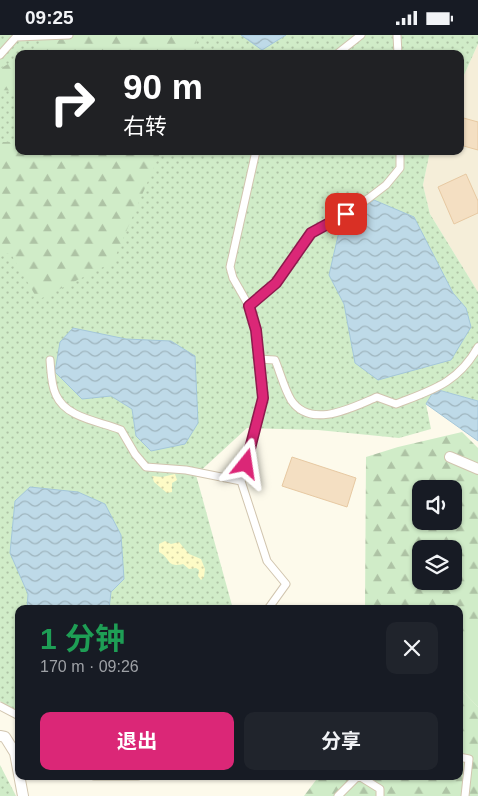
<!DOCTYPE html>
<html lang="zh">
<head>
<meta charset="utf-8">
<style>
	:root { --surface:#171b24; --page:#20242c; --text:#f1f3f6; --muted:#9ea1a6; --accent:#db2777 }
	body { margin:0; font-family:Arial,"Noto Sans SC",sans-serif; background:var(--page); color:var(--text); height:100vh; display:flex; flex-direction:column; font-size:19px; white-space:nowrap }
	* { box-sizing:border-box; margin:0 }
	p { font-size:16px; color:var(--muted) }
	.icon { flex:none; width:28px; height:28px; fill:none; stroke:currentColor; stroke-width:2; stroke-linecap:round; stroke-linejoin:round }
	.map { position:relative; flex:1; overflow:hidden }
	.panel { position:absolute; left:15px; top:570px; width:448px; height:175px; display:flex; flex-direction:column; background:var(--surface); border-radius:10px; box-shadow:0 1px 4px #0004 }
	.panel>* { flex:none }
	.hud { position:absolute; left:15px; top:15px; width:449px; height:105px; border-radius:10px; box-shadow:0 1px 4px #0004; background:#202124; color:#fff; overflow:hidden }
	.tools { position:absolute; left:412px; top:445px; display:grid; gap:10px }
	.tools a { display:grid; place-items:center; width:50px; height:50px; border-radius:10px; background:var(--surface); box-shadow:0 1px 4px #0004; font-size:25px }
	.pin { position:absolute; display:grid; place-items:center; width:42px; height:42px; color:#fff; margin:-21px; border-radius:10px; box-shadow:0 2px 8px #0006 }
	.me { position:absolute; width:55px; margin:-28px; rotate:15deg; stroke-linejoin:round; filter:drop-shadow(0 0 4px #0008) }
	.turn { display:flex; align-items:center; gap:18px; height:105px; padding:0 25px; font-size:22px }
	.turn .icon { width:65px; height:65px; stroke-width:2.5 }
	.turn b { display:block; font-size:35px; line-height:42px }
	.round { display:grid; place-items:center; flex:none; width:52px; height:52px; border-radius:10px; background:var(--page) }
	.overview { display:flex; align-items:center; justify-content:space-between; height:85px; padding:0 25px }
	h1 { font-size:30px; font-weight:700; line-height:38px; color:#1e9e55 }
	.cta { display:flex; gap:10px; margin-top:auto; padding:10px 25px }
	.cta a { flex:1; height:58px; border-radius:10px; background:var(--accent); color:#fff; font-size:20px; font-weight:700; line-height:58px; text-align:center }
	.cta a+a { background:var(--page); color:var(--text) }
	.status { display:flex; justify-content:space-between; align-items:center; height:35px; padding:0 25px; background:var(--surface); direction:ltr }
	.status svg { height:14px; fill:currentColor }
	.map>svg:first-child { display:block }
	.residential { fill:#f5eed9 }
	.green { fill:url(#green-dots) }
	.forest { fill:url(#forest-firs); fill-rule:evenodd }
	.sand { fill:url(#sand-dots) }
	.pitch { fill:#d0ecc8 }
	.water { fill:url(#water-waves); stroke:#a4c7da }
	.building { fill:#f4dfc2; stroke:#e7c9a2 }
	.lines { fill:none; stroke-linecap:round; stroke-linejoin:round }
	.service-casing { stroke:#d1c5af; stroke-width:9 }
	.pedestrian-casing { stroke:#d1c5af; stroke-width:12 }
	.service { stroke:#fff; stroke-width:7 }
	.pedestrian { stroke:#fff; stroke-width:10 }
	.route-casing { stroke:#8e194d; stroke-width:12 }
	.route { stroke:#db2777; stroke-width:9 }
</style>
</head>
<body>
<div class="status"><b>09:25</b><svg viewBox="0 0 49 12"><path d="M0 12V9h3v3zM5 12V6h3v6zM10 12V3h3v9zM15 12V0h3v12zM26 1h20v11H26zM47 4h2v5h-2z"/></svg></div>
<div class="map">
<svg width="478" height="761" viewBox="0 0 478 761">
	<defs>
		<pattern id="green-dots" width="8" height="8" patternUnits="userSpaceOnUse" patternTransform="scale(1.25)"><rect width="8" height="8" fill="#d0ecc8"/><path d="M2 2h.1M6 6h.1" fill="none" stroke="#aec3a5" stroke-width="1.8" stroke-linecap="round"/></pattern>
		<pattern id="forest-firs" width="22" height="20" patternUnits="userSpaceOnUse" patternTransform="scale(1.25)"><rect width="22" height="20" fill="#d0ecc8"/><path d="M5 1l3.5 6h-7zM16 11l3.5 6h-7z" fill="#aec3a5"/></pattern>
		<pattern id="sand-dots" width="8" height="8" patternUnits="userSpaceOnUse" patternTransform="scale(1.25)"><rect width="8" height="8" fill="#fdfbc6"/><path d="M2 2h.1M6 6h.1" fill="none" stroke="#d2cfa3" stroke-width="1.8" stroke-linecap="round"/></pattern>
		<pattern id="water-waves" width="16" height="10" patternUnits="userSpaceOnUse" patternTransform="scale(1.25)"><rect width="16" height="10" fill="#bedae8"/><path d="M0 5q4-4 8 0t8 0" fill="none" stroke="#9fb5be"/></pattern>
	</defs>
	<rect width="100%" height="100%" fill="#fdfaeb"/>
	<path class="residential" d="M478,9V257L430,179L423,150L430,116H460V49Z"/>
	<path class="green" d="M0,0H478V9L460,49V19H19V116H430L423,150L430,179L478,257V366L435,354L426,369L431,394L399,403L318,395L247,393L196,440L233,574H19V679L0,666Z
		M0,730L14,757L16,761H0Z"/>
	<path class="forest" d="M56,0H198L193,19H25Z
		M19,22V56L0,55V34Z
		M0,107H19V116H161L113,227L38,265L11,219L0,218Z
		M462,397L478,413V587L459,603V574H365L366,422L398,412ZM421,454H454V486H421ZM421,514H454V546H421Z
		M459,652L478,672V761H304L319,741H459Z"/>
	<path class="sand" d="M175,439L177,445L172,448V457L167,458L154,447L152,441L162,442Z
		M165,506L171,509L179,507L189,519L201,524L205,534L204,542L201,545L198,541L199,535L196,533L189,534L183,529C166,533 171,523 159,517V509Z"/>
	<path class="pitch" d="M477,586L478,587V672L459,652V603Z"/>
	<path class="water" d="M241,0H286L262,15Z
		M374,165L414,182L453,258L466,273L471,292L451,325L378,345L355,328L344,269L329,240L341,188Z
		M73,293L126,304L171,306L195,321L198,388L185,409L151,416L136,401L132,374L111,361L82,364L55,337L60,307Z
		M435,354L478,366V406L426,369Z
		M30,452L78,457L105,469L121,500L124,544L111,557L109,574H27L28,559L10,518L15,466Z"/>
	<path class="building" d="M460,82L478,87V115L460,110Z
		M466,139L478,166V178L454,189L438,152Z
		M292,422L356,443L347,472L282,451Z"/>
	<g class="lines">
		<g class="service-casing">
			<path id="service" d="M397,0L398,19
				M337,19L361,0
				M0,20L16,2L69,0
				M249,271L276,248L311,198L334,187L369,163L386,150L400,133V116
				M258,324L275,325C280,337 284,353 291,365C311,395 353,372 377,362L396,369C432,355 458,348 478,312
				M50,325C51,336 51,350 56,360C66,383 99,386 121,395L135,419L146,432L186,435L241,446L267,526L286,549L268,574
				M241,446L263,363L256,295L249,271L233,243L230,232L256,116
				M0,671L19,681
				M459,722L469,724L465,761
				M94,741H138
				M359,741L380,754V761
				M338,761L358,741"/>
		</g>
		<g class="pedestrian-casing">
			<path id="pedestrian" d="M450,422L478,434
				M0,701L5,702L15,718L23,761"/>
		</g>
		<use href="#service" class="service"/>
		<use href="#pedestrian" class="pedestrian"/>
	</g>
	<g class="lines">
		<g class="route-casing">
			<path id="route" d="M246,429L263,363L256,295L249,271L276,248L311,198L346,179"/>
		</g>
		<use href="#route" class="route"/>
	</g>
</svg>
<div class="tools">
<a><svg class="icon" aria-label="sound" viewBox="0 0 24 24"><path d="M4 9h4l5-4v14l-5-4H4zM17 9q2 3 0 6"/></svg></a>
<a><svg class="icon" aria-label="layers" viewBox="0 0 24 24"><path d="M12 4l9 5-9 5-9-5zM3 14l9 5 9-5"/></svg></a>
</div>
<div class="pin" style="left:346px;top:179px;background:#d93025"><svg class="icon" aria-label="arrive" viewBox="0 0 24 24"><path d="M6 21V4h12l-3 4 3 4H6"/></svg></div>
<svg class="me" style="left:246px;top:429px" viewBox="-20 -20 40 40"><path d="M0-17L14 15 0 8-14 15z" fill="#db2777" stroke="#fff" stroke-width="4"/></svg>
<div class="hud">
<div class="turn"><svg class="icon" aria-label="right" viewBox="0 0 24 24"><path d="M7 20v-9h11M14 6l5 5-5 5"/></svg><div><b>90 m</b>右转</div></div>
</div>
<section class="panel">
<div class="overview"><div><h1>1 分钟</h1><p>170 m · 09:26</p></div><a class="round"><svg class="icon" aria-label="close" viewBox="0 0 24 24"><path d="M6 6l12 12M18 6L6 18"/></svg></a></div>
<div class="cta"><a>退出</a><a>分享</a></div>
</section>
</div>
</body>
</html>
